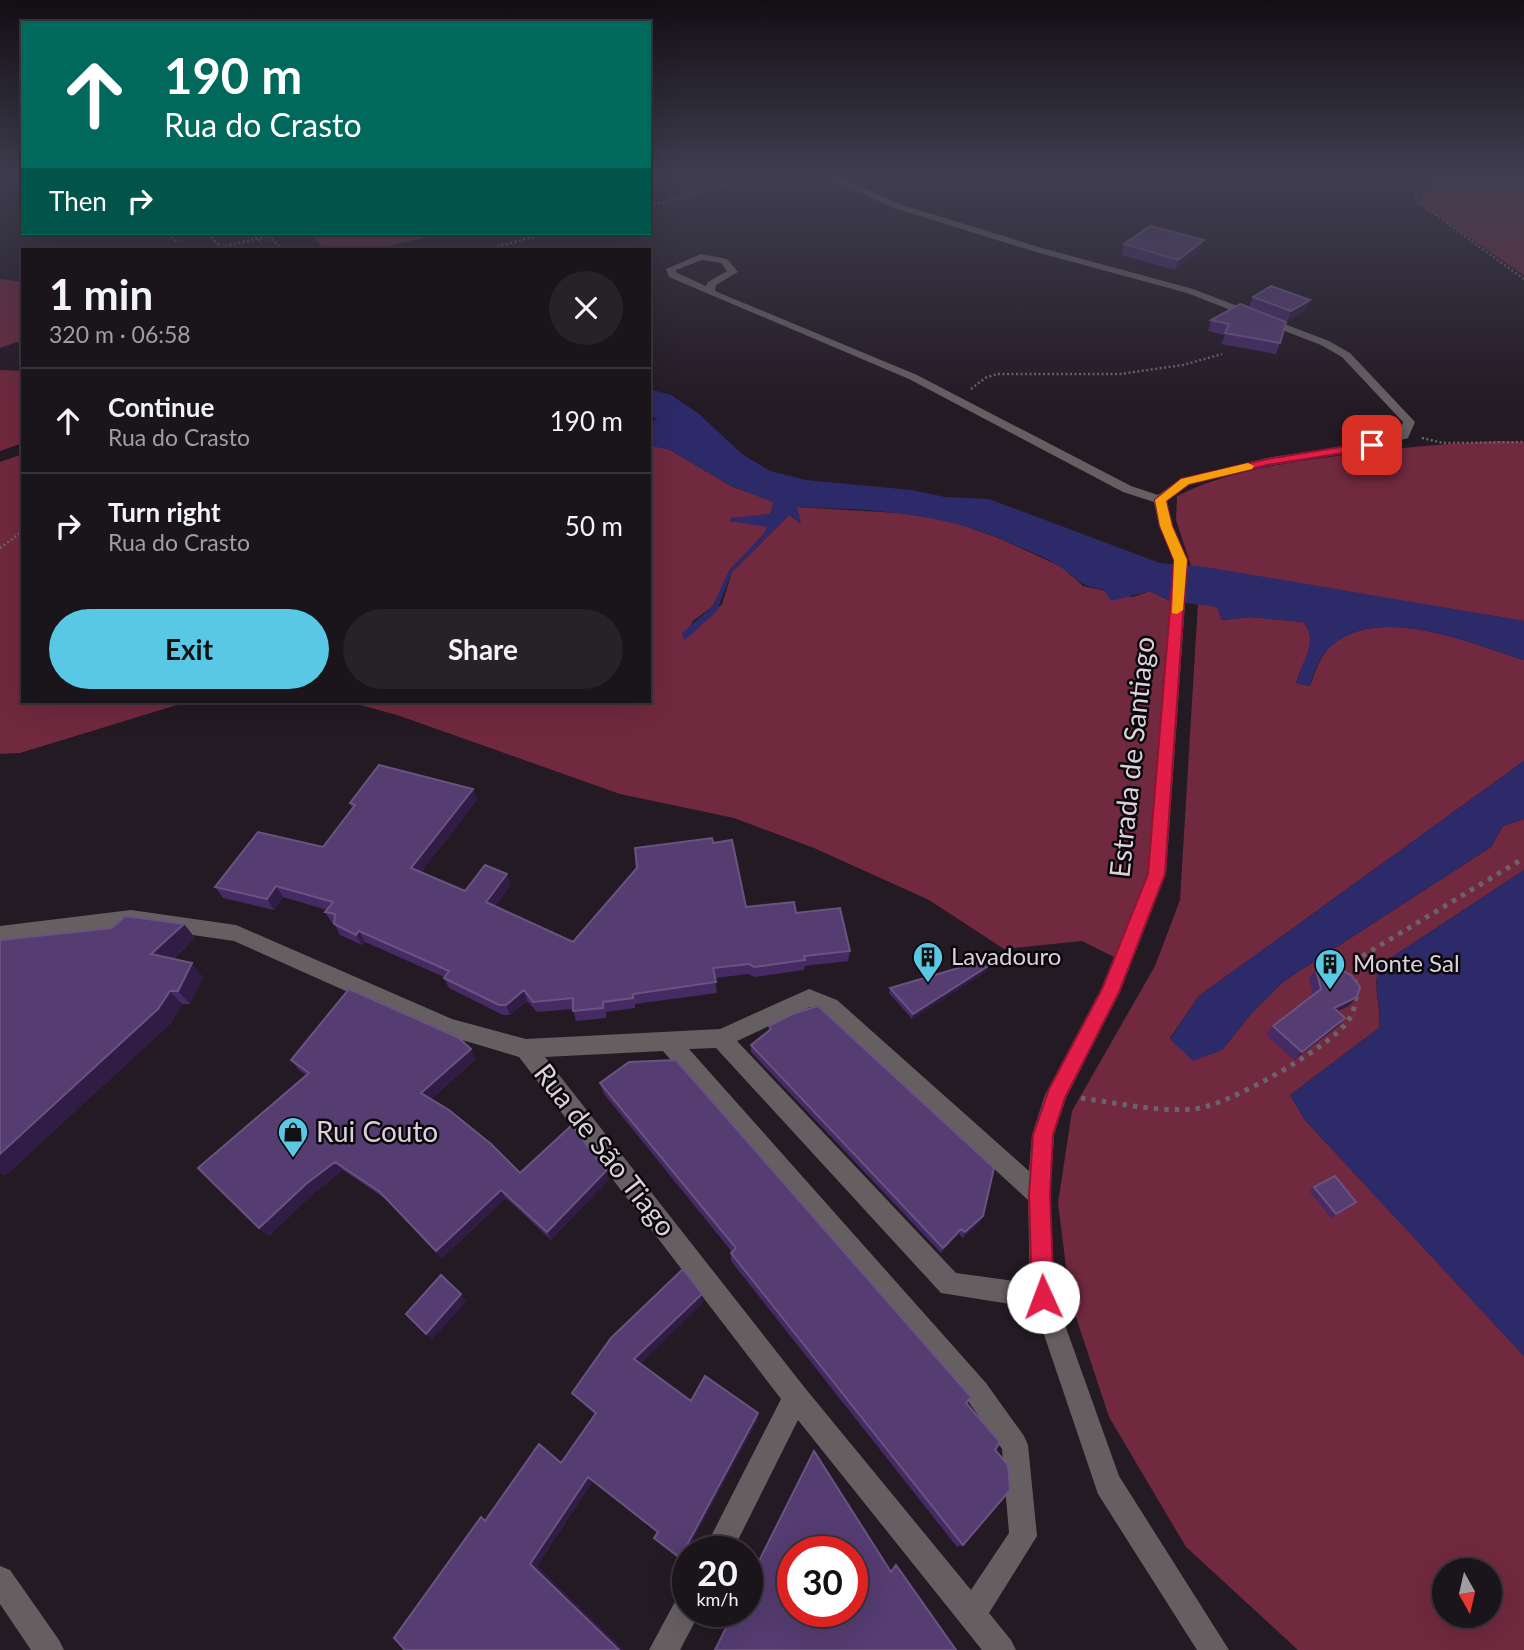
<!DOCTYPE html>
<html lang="en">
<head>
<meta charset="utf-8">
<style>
	:root { --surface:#1a141b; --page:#272128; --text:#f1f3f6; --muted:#9f9ea3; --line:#38333a; --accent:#59c8e4 }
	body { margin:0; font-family:Lato,sans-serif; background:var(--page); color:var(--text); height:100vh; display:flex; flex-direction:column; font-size:26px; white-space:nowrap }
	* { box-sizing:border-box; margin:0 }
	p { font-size:23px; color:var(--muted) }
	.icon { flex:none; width:38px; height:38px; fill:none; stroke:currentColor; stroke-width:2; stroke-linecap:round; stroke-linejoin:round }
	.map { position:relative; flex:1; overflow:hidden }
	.panel { position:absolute; left:21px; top:248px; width:630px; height:455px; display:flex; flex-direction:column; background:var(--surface); border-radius:0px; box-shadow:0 7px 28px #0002,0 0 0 2px var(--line) }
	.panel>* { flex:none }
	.hud { position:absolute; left:21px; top:21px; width:630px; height:214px; border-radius:0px; box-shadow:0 7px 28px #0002,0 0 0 2px var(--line); background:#00695c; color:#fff; overflow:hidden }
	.needle { width:46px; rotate:172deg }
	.buttons { position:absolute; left:1432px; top:1558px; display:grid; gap:14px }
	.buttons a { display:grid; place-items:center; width:70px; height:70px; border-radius:50%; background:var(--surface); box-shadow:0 7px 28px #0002,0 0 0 2px var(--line); font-size:35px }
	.speed { position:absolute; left:672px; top:1536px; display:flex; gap:14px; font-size:35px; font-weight:700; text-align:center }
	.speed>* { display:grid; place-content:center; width:91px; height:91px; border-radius:50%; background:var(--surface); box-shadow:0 7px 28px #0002,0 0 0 2px var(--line); line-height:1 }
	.speed small { font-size:18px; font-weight:400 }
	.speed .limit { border:10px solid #d22; background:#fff; color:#111 }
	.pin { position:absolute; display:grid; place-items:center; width:60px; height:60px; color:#fff; margin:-30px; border-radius:14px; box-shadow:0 4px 10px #0006 }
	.me { position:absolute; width:77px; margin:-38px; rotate:358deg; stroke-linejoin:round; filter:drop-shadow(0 0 5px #0008) }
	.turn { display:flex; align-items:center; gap:24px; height:147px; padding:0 28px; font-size:32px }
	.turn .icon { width:91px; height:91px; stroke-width:2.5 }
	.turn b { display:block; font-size:49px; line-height:60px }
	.then { display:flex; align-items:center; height:66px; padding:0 28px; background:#0003; gap:14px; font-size:26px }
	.round { display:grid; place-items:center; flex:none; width:74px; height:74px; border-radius:37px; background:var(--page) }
	.head { display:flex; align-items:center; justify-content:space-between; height:119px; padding:0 28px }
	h1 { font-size:42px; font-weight:700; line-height:52px }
	.action { display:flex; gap:14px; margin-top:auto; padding:14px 28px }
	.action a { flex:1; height:80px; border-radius:42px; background:var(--accent); color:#111; font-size:28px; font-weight:700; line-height:80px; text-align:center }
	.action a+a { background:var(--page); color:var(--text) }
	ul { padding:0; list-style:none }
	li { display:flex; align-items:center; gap:21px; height:105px; padding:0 28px; border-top:2px solid var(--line) }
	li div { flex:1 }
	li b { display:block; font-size:26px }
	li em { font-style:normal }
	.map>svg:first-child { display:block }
	.green { fill:#70293e; fill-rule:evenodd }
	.water { fill:#2c2a69 }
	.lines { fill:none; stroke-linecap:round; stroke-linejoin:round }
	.path-far1 { stroke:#6b626c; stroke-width:2.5; stroke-dasharray:2 2.5; stroke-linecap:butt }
	.path { stroke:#6b626c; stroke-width:5; stroke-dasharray:4.5 6; stroke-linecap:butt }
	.minor { fill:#665f62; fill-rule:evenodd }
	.wall { fill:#452a64 }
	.shaded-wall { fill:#311c45 }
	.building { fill:#553c71; stroke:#6a5381; stroke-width:2; fill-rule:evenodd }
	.route { fill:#e11d48; stroke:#92132f; stroke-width:2 }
	.slow { fill:#f59e0b }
	.labels { text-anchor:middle; stroke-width:5; stroke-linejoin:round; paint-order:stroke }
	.poi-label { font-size:24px; fill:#d9d2da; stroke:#0a060a; text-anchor:start }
	.near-street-label { font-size:28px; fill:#d9d2da; stroke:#0a060a }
	.near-poi-label { font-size:28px; fill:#d9d2da; stroke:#0a060a; text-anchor:start }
</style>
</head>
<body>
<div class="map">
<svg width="1524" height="1650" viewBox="0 0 1524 1650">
	<rect width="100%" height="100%" fill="#231a24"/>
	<path class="green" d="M1428,175H1524V275L1423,206L1419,199L1422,193L1441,183L1438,178Z
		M308,233H445L374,250H326Z
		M0,279L23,282V340L0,348Z
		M0,370L23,371V443L0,451Z
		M1500,441L1524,442V621L1191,566L1176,520L1177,496C1222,473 1272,465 1322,458C1382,449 1440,444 1500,441Z
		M649,443L670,450L731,486L774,502L770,514L730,521L768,526L764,534L729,571L713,606L693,621L684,640L722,604L732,572L789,515L800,523L796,507L899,513L951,521L1001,539L1062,567L1083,586L1133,597L1150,591L1170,601V690L1150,867L1116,958L1082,941L1004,949L929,900L814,848L734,818L620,794L397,715L349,702H649Z
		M23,454V702H231L180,704L20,753L0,754V462Z
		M1198,603L1217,607L1222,620L1250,617L1303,622C1320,642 1302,661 1296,683L1310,686C1315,674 1318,659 1329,648C1376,602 1470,643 1524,660V761L1199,996L1170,1038L1222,1050L1251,1014L1284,981L1491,847L1503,826L1524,819V870L1380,965C1371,989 1382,1004 1379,1028L1290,1095L1305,1120L1524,1356V1650H1298L1186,1547L1109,1417L1070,1299L1058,1203L1072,1111L1155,966L1180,900ZM1444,1570H1489V1615H1444Z"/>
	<path class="water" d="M649,389L671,395L698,413L742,454L770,471L806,480L912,490L945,497L989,499L1160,563L1206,567L1524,621V660C1470,643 1376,602 1329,648C1318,658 1314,673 1310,686L1296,683C1301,662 1320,642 1303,622L1250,617L1222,620L1217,607L1170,601L1150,591L1111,601L1104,590C1077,585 1082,582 1062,568C1045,556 1022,549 1004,540C938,512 868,509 797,507L801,523L789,515L732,572L717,611L684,641L682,633L713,606L729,571L764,534L767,527L730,521L731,518L770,514L774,502L731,486L670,450L651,446L649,423L657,419L649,414Z
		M1524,761V819L1503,826L1491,847L1284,981L1251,1014L1222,1050L1193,1061L1170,1039L1199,996Z
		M1524,870V1356L1305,1120L1290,1095L1379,1028C1383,1004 1371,989 1380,965Z"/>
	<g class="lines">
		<path class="path-far1" d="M701,175L714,182L742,175
			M1424,175L1436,182L1416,194V201L1524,279
			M1433,179L1470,175
			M1436,182L1495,175
			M649,206L766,175
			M169,233L176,241
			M252,233L262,243
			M265,233L283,250
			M208,234L221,247L268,236
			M484,250L549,233
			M971,389L985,378L997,374H1120L1183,365L1222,354
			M1422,438L1443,443L1524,442
			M0,548L23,531"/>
		<path class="path" d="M1355,984L1356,960L1524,858
			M1081,1098C1118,1103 1156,1112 1193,1109C1226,1107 1320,1052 1343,1027C1352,1018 1356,1006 1356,993"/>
		<path class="minor" d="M822,175H833L900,204L1042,248L1193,289L1329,341L1350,353L1415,422L1408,438L1372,449L1267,466L1189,485L1167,501L1173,526L1188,560L1166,874L1120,992L1066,1098L1054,1135L1050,1195L1055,1297L1119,1476L1229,1650H1197L1098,1494L1035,1308L941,1293L716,1048L689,1049L986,1383L1024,1436L1028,1445L1037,1536L989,1613L1011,1640L1016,1650H982L798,1420L732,1552H703L781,1399L519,1057L442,1034L234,941L131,926L0,942V926L131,910L236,925L452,1019L526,1039L720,1029L809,989L837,1000L1029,1171L1032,1135L1045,1095L1101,989L1148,874L1174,560L1159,526L1154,502L1123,492L909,379L669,277L666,269L701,254L727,259L738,272L716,285L715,291L917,375L1131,486L1158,495L1181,479L1267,458L1370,442L1399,433L1403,422L1342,357L1321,345L1187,293L1036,252L894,208ZM702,260L721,263L727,271L708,282L706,286L677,273L676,270ZM810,1007L823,1012L1028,1200L1030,1283L956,1273L737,1041ZM663,1051L968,1401L1002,1449L1009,1533L971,1590L805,1388L545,1057Z
			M0,1566L10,1570L59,1640L64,1650H31L0,1604Z
			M688,1592V1612H700L680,1650H649L678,1596Z"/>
	</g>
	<path class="wall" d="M1124,244L1200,251L1175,270L1121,255Z
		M1253,297L1310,300L1305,311L1286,322L1280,343L1276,354L1221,344L1225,335L1208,331L1211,320L1249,307Z
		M473,789L477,800L421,872L465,891L511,885L495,906L573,942L713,843L746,907L796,913L850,951L848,961L805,966L804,970L754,977L749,974L715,978L717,993L635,1004V1008L606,1012V1018L576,1021L573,1009L537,1012L527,1001L510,1015H503L449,988L444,978V977L365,942L362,945L340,935L334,923H332L325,912L327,910L283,897L274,910L223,898L215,887L323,847L352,808L350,803Z
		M184,924L195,938L173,959L203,977L190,1004H182L171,1023L5,1176Z
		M988,966L987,971L912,1019L889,993L890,988Z
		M1316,969L1349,1006L1337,1011L1345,1018L1337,1027L1294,1060L1266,1034L1273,1026L1313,995L1309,978Z
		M769,1026L980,1222L963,1238L959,1234L941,1253L751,1052V1045L769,1031Z
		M476,1059L431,1099L520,1173L609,1179L551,1240L506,1198L442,1258L387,1200L343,1170L315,1192L269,1236L259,1228L306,1075L299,1070L291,1060Z
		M600,1083L966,1403L995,1450L963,1545L957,1547L731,1261V1253L732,1252L604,1094Z
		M1314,1187L1351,1206L1331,1218L1309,1191Z
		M703,1302L640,1364L691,1401L758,1413V1419L682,1560L654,1538L658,1532L593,1481L537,1566L487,1519L561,1463L595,1414L578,1399L572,1393Z"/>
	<path class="shaded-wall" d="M183,233H211L185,239Z
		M1204,240L1200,251L1175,270L1178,260Z
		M1310,300L1305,311L1287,322L1291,311Z
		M473,789L477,800L416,879L411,868Z
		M507,874L511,885L490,912L486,902Z
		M276,886L283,897L274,910L267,899Z
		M184,924L195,938L163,967L151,954Z
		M359,931L365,942L362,945L356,935Z
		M192,963L203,977L190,1004L178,991Z
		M988,966L987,971L912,1019L913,1014Z
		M524,990L527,1001L510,1015L506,1005Z
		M170,991L182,1004L171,1023L5,1176L0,1173V1154Z
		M1357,997L1349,1006L1326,1016L1334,1008Z
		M1345,1018L1337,1027L1294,1060L1302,1052Z
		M471,1049L476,1059L427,1102L421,1093Z
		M335,1162L343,1170L315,1192L269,1236L259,1228L306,1184Z
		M606,1171L609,1179L551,1240L547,1232Z
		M501,1190L506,1198L442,1258L436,1251Z
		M983,1216L980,1222L963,1238L965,1232Z
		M961,1229L959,1234L941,1253L943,1248Z
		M461,1294L467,1301L432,1340L426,1334Z
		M702,1294L703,1302L638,1366L634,1359Z
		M758,1413V1419L682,1560L680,1558Z
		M588,1477L593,1481L537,1566L624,1650H619L530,1564Z"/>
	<path class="building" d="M1150,226L1204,240L1178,260L1124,244Z
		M1271,286L1310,300L1291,311L1253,297Z
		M1240,304L1286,322L1280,343L1225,333L1229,324L1211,320Z
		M379,765L473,789L411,868L465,891L485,865L507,874L486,902L573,942L637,868L635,848L712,838L713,843L732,840L746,907L794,902L796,913L840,908L850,951L804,956L805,960L754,967L749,964L713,968L716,982L633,994V998L603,1002V1008L573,1011V998L533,1002L524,990L506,1005H499L444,978L449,971L359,931L356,935L334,924L335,914L325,912L333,902L276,886L267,899L215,887L258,832L323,847L355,805L350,803Z
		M125,916L184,924L151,954L192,963L178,991H170L158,1009L0,1154V940L112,928Z
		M986,960L988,966L913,1014L890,988Z
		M1338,968L1351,975L1360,987L1357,997L1334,1008L1345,1018L1302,1052L1273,1026L1321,989L1316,969Z
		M349,989L459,1038L471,1049L421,1093L449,1110L491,1144L520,1173L572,1125L606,1171L547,1232L501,1190L436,1251L380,1192L335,1162L306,1184L259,1228L198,1168L309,1073L291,1060Z
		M818,1006L994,1168L983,1216L965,1232L961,1229L943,1248L751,1045L771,1029L769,1026L795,1013Z
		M676,1060L971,1397L966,1403L1000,1442L995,1450L1008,1465L1010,1490L963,1545L731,1253L736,1248L600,1083L629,1062Z
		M1335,1176L1356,1202L1336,1214L1314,1187Z
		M683,1269L702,1294L634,1359L691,1401L705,1376L758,1413L680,1558L654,1538L658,1532L588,1477L530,1564L619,1650H405L394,1638L481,1517L485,1521L539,1444L561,1463L596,1413L572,1393L611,1338Z
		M441,1275L461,1294L426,1334L406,1314Z
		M814,1451L891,1572L896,1565L956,1650H715L734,1612H747V1585ZM793,1552H852V1612H793Z"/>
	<linearGradient id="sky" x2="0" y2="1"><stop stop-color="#130e14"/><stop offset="0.43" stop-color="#3f3e50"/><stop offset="1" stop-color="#3f3e50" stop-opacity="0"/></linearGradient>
	<rect width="1524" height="406" fill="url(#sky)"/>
	<path class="route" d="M1372,442L1376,443V448L1267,465L1189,484L1166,501L1172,526L1187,560L1165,874L1119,992L1065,1098L1053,1135L1050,1195L1054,1297L1051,1305L1043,1308L1035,1305L1032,1297L1029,1195L1033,1135L1049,1089L1102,989L1148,874L1174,560L1160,526L1155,500L1181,479L1267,459Z"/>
	<path class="slow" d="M1248,463L1254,466L1252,469L1189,484L1166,501L1172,526L1187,560L1183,610L1177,614L1172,613L1174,560L1160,526L1155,500L1181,479Z"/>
	<defs>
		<g id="building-pin" transform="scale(1.575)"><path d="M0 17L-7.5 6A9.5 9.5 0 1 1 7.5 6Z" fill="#59c8e4" stroke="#0a060a"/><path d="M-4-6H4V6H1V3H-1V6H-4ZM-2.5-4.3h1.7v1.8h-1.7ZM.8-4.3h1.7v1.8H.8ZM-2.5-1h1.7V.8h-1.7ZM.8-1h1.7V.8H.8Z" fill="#111"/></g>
		<g id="shop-pin" transform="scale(1.575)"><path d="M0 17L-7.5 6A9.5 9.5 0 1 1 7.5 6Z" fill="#59c8e4" stroke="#0a060a"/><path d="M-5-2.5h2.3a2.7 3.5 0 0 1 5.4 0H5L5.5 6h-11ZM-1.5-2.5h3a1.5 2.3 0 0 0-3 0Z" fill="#111"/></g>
	</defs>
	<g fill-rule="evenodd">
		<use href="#building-pin" x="928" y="957"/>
		<use href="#building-pin" x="1330" y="964"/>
		<use href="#shop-pin" x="293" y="1132"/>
	</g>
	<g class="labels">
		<g class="poi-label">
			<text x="951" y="965">Lavadouro</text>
			<text x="1353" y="972">Monte Sal</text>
		</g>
		<g class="near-street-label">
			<text transform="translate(1132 757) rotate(-84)" y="10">Estrada de Santiago</text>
			<text transform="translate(605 1150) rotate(52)" y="10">Rua de São Tiago</text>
		</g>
		<g class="near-poi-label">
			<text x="316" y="1142">Rui Couto</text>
		</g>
	</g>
</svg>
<div class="buttons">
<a><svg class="needle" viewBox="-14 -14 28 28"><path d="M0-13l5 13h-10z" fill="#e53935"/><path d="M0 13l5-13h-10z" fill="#9f9ea3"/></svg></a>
</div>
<div class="speed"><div>20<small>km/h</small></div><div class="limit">30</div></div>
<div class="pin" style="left:1372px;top:445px;background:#d93025"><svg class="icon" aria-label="arrive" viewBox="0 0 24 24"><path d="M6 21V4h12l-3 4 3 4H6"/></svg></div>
<svg class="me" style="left:1043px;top:1297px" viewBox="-20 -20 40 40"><circle r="19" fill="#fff"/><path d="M0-13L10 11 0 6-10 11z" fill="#e11d48"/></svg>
<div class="hud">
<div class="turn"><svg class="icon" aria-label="ahead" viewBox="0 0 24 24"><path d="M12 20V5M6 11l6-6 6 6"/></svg><div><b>190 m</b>Rua do Crasto</div></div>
<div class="then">Then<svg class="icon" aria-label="right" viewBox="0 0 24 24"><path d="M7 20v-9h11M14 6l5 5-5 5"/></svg></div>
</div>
<section class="panel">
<div class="head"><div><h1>1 min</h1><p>320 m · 06:58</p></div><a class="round"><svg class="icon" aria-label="close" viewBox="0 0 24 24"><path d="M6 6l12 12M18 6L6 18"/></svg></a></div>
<ul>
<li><svg class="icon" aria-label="ahead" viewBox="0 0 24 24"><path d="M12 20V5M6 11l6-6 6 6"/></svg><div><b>Continue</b><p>Rua do Crasto</p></div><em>190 m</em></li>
<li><svg class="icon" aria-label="right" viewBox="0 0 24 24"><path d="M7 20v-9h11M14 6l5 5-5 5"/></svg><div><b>Turn right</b><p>Rua do Crasto</p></div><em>50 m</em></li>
</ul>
<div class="action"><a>Exit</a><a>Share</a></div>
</section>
</div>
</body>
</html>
